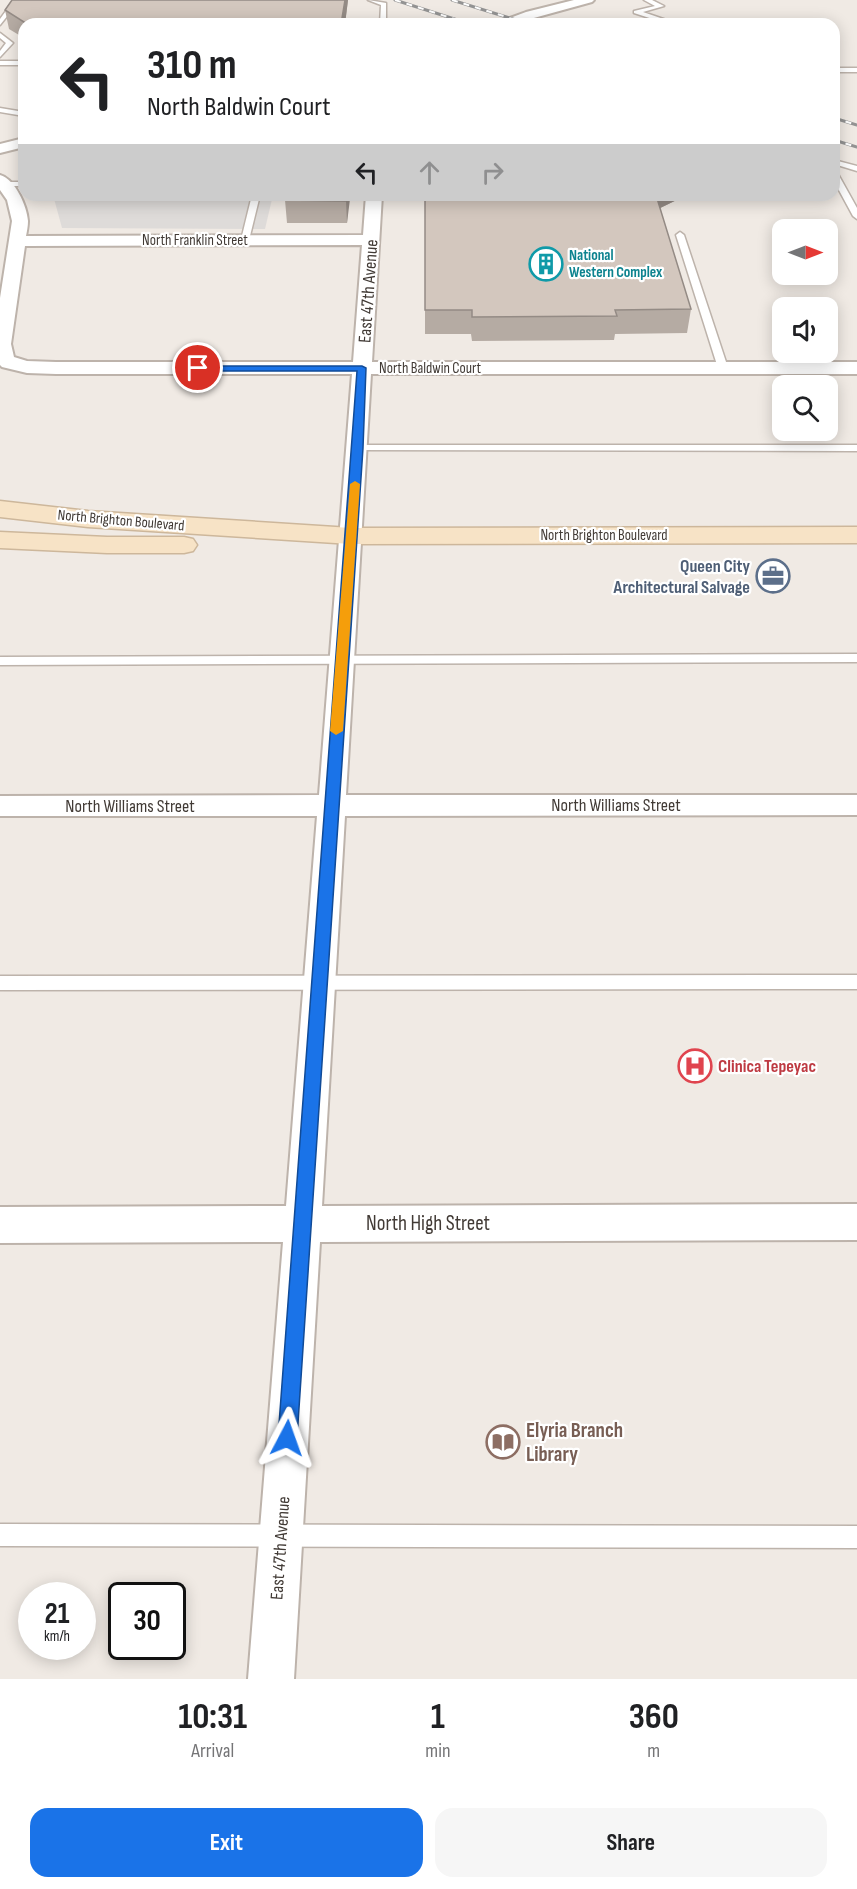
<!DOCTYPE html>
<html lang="en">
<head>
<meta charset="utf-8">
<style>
	:root { --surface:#fff; --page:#f6f6f6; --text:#202124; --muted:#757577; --accent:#1a73e8 }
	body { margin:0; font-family:"Sofia Sans Condensed",sans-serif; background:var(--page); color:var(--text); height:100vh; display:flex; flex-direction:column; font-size:22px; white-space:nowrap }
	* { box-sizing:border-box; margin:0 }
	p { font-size:20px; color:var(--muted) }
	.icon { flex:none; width:33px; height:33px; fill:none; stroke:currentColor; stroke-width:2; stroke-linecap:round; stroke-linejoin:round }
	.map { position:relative; height:1679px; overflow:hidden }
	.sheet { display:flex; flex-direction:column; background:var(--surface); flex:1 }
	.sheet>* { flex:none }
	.guide { position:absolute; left:18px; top:18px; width:822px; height:183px; border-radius:18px; box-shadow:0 3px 15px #0003; background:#fff; color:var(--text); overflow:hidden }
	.needle { width:39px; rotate:90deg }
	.fabs { position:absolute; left:772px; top:219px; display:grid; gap:12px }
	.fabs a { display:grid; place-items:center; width:66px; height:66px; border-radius:12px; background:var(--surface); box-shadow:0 3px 15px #0003; font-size:30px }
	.speed { position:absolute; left:18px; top:1582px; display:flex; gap:12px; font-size:30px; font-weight:700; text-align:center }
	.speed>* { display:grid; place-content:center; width:78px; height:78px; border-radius:50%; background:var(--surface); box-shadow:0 3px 15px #0003; line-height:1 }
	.speed small { font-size:15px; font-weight:400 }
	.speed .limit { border:3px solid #111; border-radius:9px; background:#fff; color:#111 }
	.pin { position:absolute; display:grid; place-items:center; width:51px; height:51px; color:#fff; margin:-26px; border:3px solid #fff; border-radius:50%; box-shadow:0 2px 6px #0007 }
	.me { position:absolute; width:66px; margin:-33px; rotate:4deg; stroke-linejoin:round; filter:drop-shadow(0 0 4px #0008) }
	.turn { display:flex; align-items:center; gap:21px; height:126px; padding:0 30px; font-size:27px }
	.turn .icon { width:78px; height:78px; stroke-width:2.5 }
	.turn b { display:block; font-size:42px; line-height:51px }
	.lanes { display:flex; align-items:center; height:57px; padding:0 30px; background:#0003; justify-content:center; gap:30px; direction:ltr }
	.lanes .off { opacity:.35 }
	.eta { display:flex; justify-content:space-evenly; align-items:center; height:102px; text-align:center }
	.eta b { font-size:36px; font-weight:700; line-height:42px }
	.button { display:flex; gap:12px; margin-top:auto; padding:12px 30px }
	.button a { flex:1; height:69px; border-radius:18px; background:var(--accent); color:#fff; font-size:24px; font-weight:700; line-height:69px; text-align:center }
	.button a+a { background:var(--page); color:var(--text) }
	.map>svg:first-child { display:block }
	.parking { fill:#dedbd9 }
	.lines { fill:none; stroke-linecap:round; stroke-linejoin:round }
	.service-casing { stroke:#bdb3ab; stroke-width:3 }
	.minor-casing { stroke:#bdb3ab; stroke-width:4 }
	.secondary-casing { stroke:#cdb79b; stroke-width:3 }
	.service { fill:#fff; fill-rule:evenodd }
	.minor { fill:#fff; fill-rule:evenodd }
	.secondary { fill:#f7e3c6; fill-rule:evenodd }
	.rail-casing { stroke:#939393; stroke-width:3 }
	.rail { stroke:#fff; stroke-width:2; stroke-dasharray:6; stroke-linecap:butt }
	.wall { fill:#b5aba3 }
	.shaded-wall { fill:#948b85 }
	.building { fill:#d3c7be; stroke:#948b85; stroke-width:1.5 }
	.route { fill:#1a73e8; stroke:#114b97; stroke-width:1.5 }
	.slow { fill:#f59e0b }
	.labels { text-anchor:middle; stroke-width:4.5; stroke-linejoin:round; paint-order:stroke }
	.far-street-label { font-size:15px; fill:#413a35; stroke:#fff }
	.far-culture-label { font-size:15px; font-weight:bold; fill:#0d838f; stroke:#fff; text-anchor:start }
	.street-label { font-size:18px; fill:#413a35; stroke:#fff }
	.service-label { font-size:18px; font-weight:bold; fill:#4e5e75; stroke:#fff; text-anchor:end }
	.health-label { font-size:18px; font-weight:bold; fill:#be3a42; stroke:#fff; text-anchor:start }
	.near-street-label { font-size:21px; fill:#413a35; stroke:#fff }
	.near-education-label { font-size:21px; font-weight:bold; fill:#785e54; stroke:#fff; text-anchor:start }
</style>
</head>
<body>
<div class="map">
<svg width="857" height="1679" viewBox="0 0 857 1679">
	<rect width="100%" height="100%" fill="#f0eae4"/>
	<path class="parking" d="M53,195H273L265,229L62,228Z"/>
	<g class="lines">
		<g class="service-casing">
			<path id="service" d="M14,0H20L0,25V19Z
				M368,0L386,3V24H380L381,5Z
				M644,0H652L664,6L643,12L678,24H668L634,13V11L655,6Z
				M0,33L13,43L0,57V51L6,43L0,38Z
				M0,61H24V65H0Z
				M834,68H857V72H834Z
				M0,108L24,112V116L0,112Z
				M834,160L857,166V171L834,164Z
				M834,172L838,174L857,208V219L853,216L834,181Z
				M4,182H24V186H1L0,184Z
				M252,195H260L249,240L245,243L241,240Z
				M680,232L684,235L728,368L727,370L718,368L676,235Z
				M358,445H857V451L354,450V446Z
				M857,654V662L0,665V657Z
				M857,975V989L0,990V976Z
				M0,1524L857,1526V1548L0,1546Z"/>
		</g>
		<g class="minor-casing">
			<path id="minor" d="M574,0H594L592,2L512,24H494L526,12Z
				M24,138V147L0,153V144Z
				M0,175C15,179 27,206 28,221C28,226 27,231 26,236L363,235L366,195H382L372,362H857V374H371L346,795H857V815L345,816L322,1206L857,1204V1240L320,1242L294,1679H248L283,1242L0,1243V1207L286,1206L317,816H0V796L319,795L352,374H56L27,373L2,367L0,365V298L12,221L7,200L0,190ZM362,245L353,362H56L27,361L14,357L11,344L25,246Z"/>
		</g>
		<g class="secondary-casing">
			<path id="secondary" d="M0,501L88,511L351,528L857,527V543L351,544L88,527L0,517Z
				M0,532L107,537H184L193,539L197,545L193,551L184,553H107L0,548Z"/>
		</g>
		<use href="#service" class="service"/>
		<use href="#minor" class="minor"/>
		<use href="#secondary" class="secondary"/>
		<g class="rail-casing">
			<path id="rail" d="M395,0L470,24
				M452,0L529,24
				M834,118L857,125
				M834,140L857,147"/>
		</g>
		<use href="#rail" class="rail"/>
	</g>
	<path class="wall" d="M12,0H348L345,24H24V38L9,29L5,10Z
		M286,195H349L347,223H287L285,200Z
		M425,195H687L660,208L691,309L687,333L615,334L614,340L472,341L471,334H425Z"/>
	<path class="shaded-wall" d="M345,0H348L345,24H341Z
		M346,195H349L350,199L347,223L346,201Z
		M654,195H687L652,212Z"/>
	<path class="building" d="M12,0H345L341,24H27L5,10Z
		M286,195H346V201L285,200Z
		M425,195H656L691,309L615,310L617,316L472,317V310H425Z"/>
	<path class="route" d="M195,366H362L366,368L363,448L297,1438L294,1445L287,1448L280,1445L278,1438L357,371H198L195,370Z"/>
	<path class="slow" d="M355,481L360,484L343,731L336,735L330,731L350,484Z"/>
	<defs>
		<g id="building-ring" transform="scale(1.725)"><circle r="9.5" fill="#fff" stroke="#0f9aa8" stroke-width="1.5"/><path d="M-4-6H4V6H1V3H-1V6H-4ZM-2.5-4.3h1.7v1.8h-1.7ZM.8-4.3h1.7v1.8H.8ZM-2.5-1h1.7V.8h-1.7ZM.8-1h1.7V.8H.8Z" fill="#0f9aa8"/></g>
		<g id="office-ring" transform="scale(1.725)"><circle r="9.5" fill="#fff" stroke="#5c6f8a" stroke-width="1.5"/><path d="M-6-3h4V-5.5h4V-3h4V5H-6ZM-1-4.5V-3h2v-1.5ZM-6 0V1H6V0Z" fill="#5c6f8a"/></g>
		<g id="hospital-ring" transform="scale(1.725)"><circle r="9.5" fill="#fff" stroke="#e0444e" stroke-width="1.5"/><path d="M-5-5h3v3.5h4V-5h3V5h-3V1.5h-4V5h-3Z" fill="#e0444e"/></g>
		<g id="library-ring" transform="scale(1.725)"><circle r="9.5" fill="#fff" stroke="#8d6e63" stroke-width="1.5"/><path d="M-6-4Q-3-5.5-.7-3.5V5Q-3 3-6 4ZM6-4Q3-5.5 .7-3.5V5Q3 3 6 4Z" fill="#8d6e63"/></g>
	</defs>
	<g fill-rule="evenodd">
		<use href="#building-ring" x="546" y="264"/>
		<use href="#office-ring" x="773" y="576"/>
		<use href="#hospital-ring" x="695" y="1066"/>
		<use href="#library-ring" x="503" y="1442"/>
	</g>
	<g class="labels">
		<g class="far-street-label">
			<text x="195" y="245">North Franklin Street</text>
			<text x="430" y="373">North Baldwin Court</text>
			<text transform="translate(121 520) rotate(5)" y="5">North Brighton Boulevard</text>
			<text x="604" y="540">North Brighton Boulevard</text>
		</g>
		<g class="far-culture-label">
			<text x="569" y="260">National<tspan x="569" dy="17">Western Complex</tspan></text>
		</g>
		<g class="street-label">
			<text transform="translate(368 291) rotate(-86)" y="6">East 47th Avenue</text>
			<text x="616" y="811">North Williams Street</text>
			<text x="130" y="812">North Williams Street</text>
			<text transform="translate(280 1548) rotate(-86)" y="6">East 47th Avenue</text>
		</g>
		<g class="service-label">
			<text x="750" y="572">Queen City<tspan x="750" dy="21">Architectural Salvage</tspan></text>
		</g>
		<g class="health-label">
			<text x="718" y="1072">Clinica Tepeyac</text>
		</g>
		<g class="near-street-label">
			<text x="428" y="1230">North High Street</text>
		</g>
		<g class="near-education-label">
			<text x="526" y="1437">Elyria Branch<tspan x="526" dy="24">Library</tspan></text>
		</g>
	</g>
</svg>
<div class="fabs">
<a><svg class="needle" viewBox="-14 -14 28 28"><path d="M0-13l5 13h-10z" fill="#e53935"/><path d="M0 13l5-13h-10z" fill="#757577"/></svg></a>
<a><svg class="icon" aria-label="sound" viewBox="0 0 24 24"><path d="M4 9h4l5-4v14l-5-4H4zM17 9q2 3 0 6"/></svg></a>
<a><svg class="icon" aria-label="search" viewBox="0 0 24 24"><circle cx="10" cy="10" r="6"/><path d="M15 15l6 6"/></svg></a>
</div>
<div class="speed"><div>21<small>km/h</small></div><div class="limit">30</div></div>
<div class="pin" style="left:198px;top:368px;background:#d93025"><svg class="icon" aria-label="arrive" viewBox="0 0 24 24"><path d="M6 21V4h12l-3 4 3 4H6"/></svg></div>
<svg class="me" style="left:287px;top:1438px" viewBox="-20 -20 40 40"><path d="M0-17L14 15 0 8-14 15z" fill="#1a73e8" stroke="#fff" stroke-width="4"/></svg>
<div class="guide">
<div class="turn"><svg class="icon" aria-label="left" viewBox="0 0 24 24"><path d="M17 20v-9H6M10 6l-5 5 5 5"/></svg><div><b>310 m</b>North Baldwin Court</div></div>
<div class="lanes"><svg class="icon" aria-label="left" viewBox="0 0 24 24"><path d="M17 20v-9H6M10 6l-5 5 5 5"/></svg><svg class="icon off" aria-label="ahead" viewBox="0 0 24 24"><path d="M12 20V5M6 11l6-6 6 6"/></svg><svg class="icon off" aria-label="right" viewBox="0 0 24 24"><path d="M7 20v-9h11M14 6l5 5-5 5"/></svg></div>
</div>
</div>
<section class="sheet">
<div class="eta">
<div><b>10:31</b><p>Arrival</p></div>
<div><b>1</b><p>min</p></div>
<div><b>360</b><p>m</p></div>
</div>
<div class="button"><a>Exit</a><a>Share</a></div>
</section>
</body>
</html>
